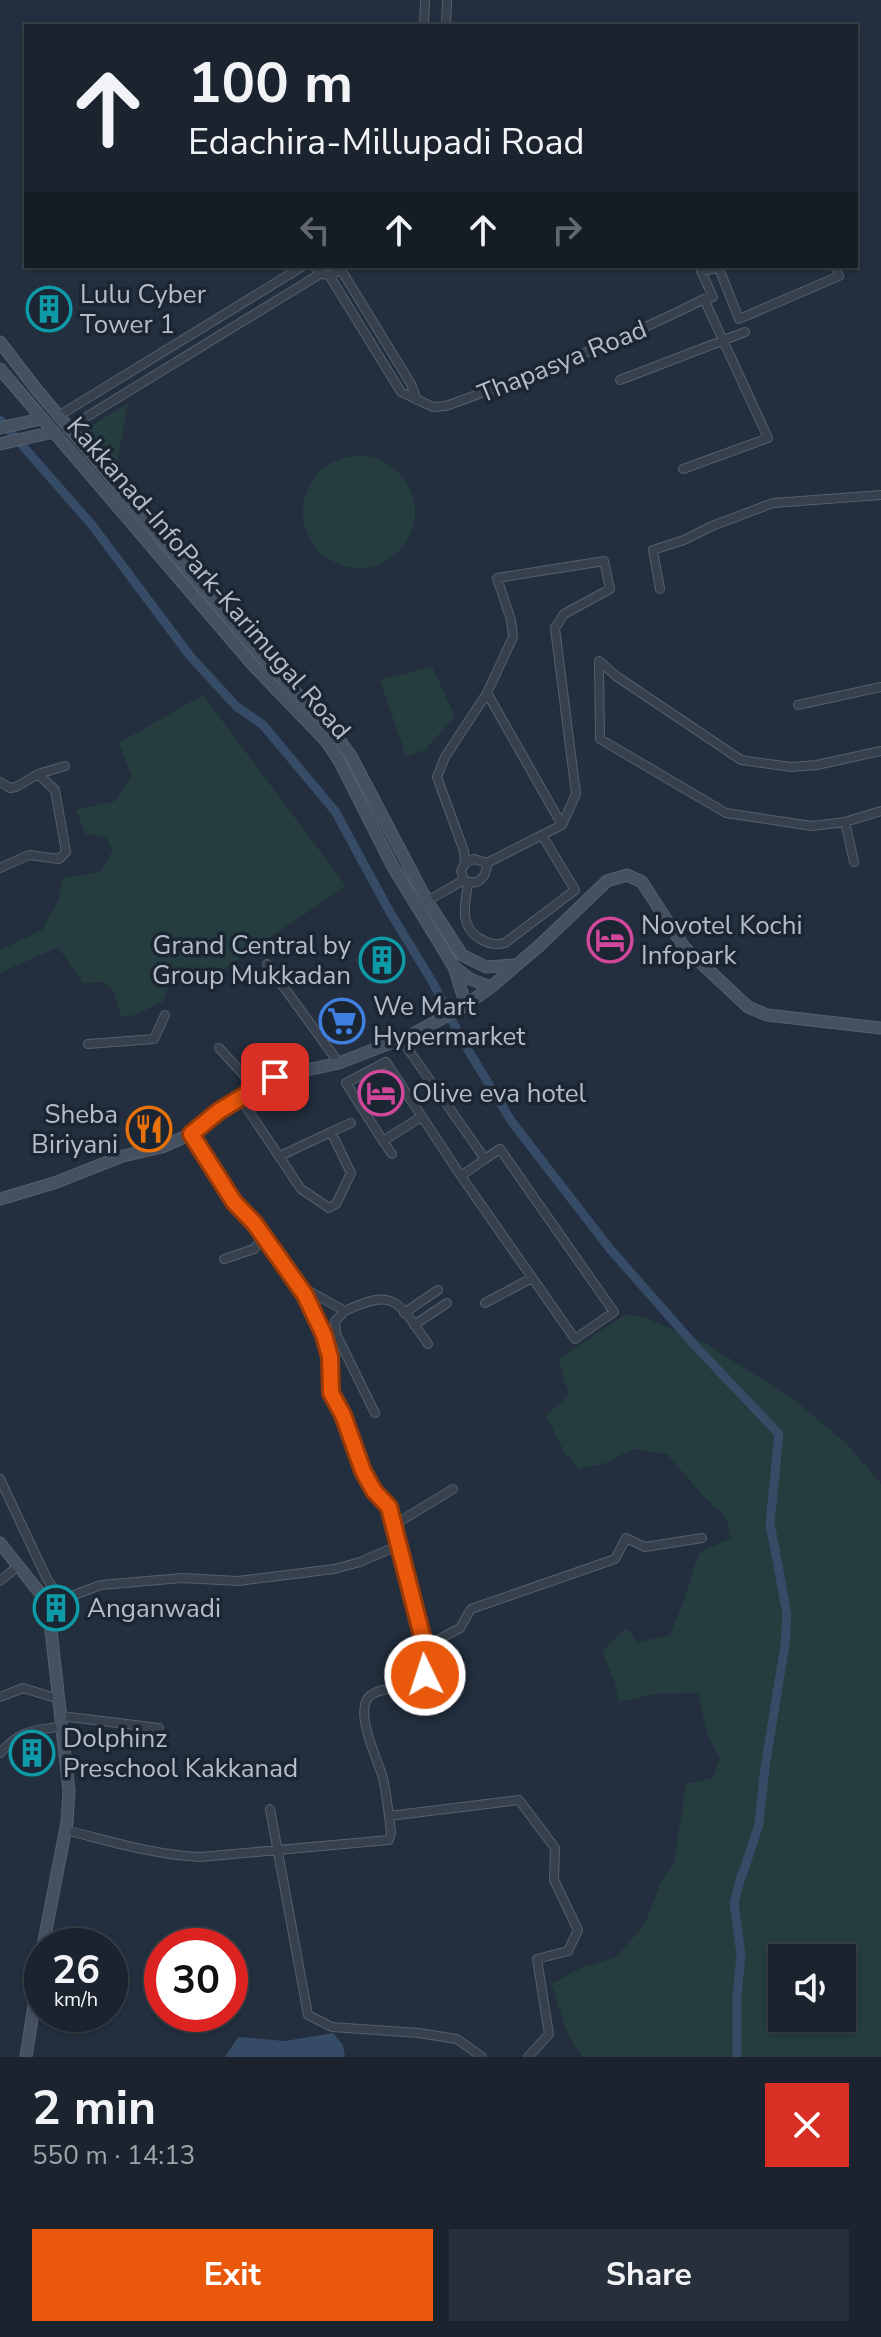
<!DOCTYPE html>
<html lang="en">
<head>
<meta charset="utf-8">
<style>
	:root { --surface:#1a232e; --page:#272f3a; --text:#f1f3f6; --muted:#9fa4aa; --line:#38404a; --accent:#ea580c }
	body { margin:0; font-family:"Nunito Sans",sans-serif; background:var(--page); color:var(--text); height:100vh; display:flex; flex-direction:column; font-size:30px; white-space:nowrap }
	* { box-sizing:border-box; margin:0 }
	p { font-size:26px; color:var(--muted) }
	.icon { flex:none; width:44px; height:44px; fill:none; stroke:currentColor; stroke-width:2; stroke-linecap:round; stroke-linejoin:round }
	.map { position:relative; height:2057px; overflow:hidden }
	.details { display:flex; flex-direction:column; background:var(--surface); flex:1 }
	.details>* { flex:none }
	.top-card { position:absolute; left:24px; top:24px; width:834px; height:244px; border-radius:0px; box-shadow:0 2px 6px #0004,0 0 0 2px var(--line); background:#1a232e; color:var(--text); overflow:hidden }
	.tools { position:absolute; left:768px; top:1944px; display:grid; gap:16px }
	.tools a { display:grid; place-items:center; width:88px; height:88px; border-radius:0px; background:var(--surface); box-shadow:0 2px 6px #0004,0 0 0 2px var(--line); font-size:40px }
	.speed { position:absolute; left:24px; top:1928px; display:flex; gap:16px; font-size:40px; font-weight:700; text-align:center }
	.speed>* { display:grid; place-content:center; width:104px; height:104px; border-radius:50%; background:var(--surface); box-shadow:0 2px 6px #0004,0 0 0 2px var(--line); line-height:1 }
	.speed small { font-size:20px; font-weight:400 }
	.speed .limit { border:12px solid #d22; background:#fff; color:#111 }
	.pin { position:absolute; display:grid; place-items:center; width:68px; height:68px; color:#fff; margin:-34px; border-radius:16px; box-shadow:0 4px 12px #0006 }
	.me { position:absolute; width:88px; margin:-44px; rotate:356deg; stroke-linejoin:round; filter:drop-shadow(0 0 6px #0008) }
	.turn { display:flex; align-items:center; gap:28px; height:168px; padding:0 32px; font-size:36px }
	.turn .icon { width:104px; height:104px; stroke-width:2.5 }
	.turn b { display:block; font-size:56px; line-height:68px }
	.lanes { display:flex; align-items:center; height:76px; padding:0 32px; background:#0003; justify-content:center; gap:40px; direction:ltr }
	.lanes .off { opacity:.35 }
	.round { display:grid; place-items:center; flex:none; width:84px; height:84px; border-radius:0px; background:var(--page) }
	.overview { display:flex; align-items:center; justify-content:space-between; height:136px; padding:0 32px }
	h1 { font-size:48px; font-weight:700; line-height:60px }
	.primary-button { display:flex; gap:16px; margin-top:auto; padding:16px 32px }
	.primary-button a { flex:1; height:92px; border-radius:0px; background:var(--accent); color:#fff; font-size:32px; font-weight:700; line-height:92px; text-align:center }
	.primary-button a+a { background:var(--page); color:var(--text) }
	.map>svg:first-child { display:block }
	.green { fill:#253d3f; fill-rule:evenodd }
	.water { fill:#364b66 }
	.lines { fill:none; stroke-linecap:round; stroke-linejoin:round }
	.canal { stroke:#364b66; stroke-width:9 }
	.street-casing { stroke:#555f6c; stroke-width:10 }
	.secondary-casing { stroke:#555f6c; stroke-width:13 }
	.street { stroke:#37414e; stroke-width:8 }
	.secondary { stroke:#455061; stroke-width:11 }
	.route-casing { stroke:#983908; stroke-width:20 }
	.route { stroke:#ea580c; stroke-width:14 }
	.labels { text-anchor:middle; stroke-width:7; stroke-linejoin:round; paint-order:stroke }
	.poi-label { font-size:26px; fill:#b3bcc9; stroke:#1c2633; text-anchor:start }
	.street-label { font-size:26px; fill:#b3bcc9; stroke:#1c2633 }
</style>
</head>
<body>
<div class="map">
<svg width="881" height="2057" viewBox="0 0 881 2057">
	<rect width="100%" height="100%" fill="#232f3e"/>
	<path class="green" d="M128,403L116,469L83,431Z
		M303 512a56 56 0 1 1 112 0a56 56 0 1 1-112 0Z
		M432,667L455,716L425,750L406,756L380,680Z
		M203,695L346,886L212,977L175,969L163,1001L135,1015L121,1017L114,992L103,982L83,983L58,947L0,973V950L42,930L59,899L63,878L100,872L113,850L104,836L85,834L76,810L115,801L132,777L119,743Z
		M627,1314L646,1318L704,1342L796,1401L847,1444L881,1484V2057H583C565,2039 561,2008 551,1984L581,1968L616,1957L645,1924L662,1880L674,1863L686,1784L713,1778L720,1758L708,1736L698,1693L654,1694L619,1702L615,1682L602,1651L627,1628L637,1642L668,1636C684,1609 688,1581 700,1552L731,1538L726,1517L704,1497L667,1454L633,1449L606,1463L579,1469L564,1452L546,1415L569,1395L558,1359ZM842,1958V2018H782V1958Z"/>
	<path class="water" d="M333,2033L343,2045L345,2057H225L238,2037L285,2041Z"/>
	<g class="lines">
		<path class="canal" d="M0,420L92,525L190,656L236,706L263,725L335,811L387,907L433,983L462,1040L512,1122L610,1249L698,1349L779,1434L770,1523L787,1614L785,1645L765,1767L759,1824L742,1876
			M737,2057V1995L741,1955L734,1903L742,1873"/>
		<g class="street-casing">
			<path id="street" d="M424,26L425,0
				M446,26L447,0
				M314,266C321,278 334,278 341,266
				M718,266L739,319L839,276L835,266
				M340,268L411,384L417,400
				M329,275L401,392L433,407L446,406C534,374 621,341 704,299L768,438L683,469
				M704,299L713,297L701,271L719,268
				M620,380L745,332
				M60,415L303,266
				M70,427L320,274
				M660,589L653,550L684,540L712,526L773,503L881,495
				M599,661L600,739L726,813L812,826L845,822L881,811
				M599,661L616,676L741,760L791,767L817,765L881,751
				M487,693L562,825
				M798,705L881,687
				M0,782L10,788L16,787L38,774L65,766
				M845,822L854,862
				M465,863L474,859L487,863
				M0,868L29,855L59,859L66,852L55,790L38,774
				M464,880L461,871L465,863L464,851L437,777L445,757L487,693L513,637L511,620L497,578L604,561L610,589L564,614L555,628L576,794L562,825L542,835L575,890L505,943C495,945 488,944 479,938C458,925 466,903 468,882
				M427,901L464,880C478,887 487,877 487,863L542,835
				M267,964L339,1063
				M401,1039L485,1159L461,1176L575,1339L614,1312L500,1149L485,1159
				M88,1044L154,1039L165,1015
				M219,1048L256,1088
				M240,1098L301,1189L329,1208L336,1204L351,1173L331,1132L280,1156
				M421,1117L383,1141L346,1083L386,1062L461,1176
				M331,1132L351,1123
				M383,1141L392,1154
				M224,1259L254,1249L264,1237
				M300,1286L345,1311L335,1321L336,1334L375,1413
				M485,1303L532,1278
				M345,1311C396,1287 398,1302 428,1344
				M404,1313L438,1290
				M414,1325L447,1303
				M0,1479L47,1579L56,1592L58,1604L54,1603
				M394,1525L453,1489
				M0,1581L18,1566
				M58,1604L74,1595L101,1585L182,1578L238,1581L334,1569L360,1562L397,1546L389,1507L371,1486L357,1458L343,1415L331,1393L330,1357L324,1335L305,1295L255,1224L234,1202L191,1134
				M425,1647L460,1628L471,1609L615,1559L626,1538L645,1547L702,1538
				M0,1697L23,1688L59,1699
				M61,1716L159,1728
				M0,1753C24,1728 30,1732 62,1726
				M270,1809L308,2015L332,2027L419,2033L457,2039L482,2057
				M389,1816L519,1800L555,1848L554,1880L578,1930L568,1951L537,1959L549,2034L528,2057
				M65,1830C110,1841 154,1855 200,1857L389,1840L391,1833C389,1815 387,1796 383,1778C378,1760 352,1709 371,1695C391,1681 417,1700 428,1666L397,1546"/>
		</g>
		<g class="secondary-casing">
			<path id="secondary" d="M0,342L37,390L261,656L335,734L351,756L427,901L462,955L486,967L514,965
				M0,369L252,664L326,741L340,762L392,865L454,967L470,979L491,987
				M0,428L41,419
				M0,444L54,432
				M454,967L466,1005
				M0,1199L54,1183L123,1156L162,1147L191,1134L219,1111L275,1077L339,1063L411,1035L463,1007L491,987L539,946L607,881L627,875L642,882L684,947L748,1007L767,1015L881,1028
				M0,1543L48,1603L69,1791L67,1822L43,1946
				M26,2057L42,1953"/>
		</g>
		<use href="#street" class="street"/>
		<use href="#secondary" class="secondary"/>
	</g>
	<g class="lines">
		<g class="route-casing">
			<path id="route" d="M275,1077L219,1111L191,1134L234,1202L255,1224L305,1295L324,1335L330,1357L331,1393L343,1415L363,1471L374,1491L389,1507L392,1519L425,1647L428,1666L425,1675"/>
		</g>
		<use href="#route" class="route"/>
	</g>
	<defs>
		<g id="building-ring" transform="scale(2.3)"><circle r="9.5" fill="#1c2633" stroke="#0f9aa8" stroke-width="1.5"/><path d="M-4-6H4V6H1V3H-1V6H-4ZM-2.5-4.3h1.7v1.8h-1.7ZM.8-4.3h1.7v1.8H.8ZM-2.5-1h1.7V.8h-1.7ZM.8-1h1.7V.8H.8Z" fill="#0f9aa8"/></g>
		<g id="hotel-ring" transform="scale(2.3)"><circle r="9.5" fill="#1c2633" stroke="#d1479c" stroke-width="1.5"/><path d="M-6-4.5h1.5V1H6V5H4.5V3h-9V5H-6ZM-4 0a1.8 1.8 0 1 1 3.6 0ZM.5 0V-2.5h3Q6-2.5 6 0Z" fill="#d1479c"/></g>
		<g id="supermarket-ring" transform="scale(2.3)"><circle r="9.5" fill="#1c2633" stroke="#3f7fe0" stroke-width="1.5"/><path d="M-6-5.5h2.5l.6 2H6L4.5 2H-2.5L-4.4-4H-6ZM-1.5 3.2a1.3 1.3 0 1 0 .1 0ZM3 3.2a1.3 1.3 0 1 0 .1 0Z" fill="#3f7fe0"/></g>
		<g id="restaurant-ring" transform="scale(2.3)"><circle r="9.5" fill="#1c2633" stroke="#e8710a" stroke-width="1.5"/><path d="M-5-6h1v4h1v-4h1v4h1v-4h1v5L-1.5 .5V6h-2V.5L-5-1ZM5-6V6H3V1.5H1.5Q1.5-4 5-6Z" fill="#e8710a"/></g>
	</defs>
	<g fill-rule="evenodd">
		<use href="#building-ring" x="49" y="309"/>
		<use href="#hotel-ring" x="610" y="940"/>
		<use href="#building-ring" x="382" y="960"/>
		<use href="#supermarket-ring" x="342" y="1021"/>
		<use href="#hotel-ring" x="381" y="1093"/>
		<use href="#restaurant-ring" x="149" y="1129"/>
		<use href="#building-ring" x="56" y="1608"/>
		<use href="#building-ring" x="32" y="1753"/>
	</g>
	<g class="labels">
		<g class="poi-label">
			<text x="80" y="303">Lulu Cyber<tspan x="80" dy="30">Tower 1</tspan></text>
			<text x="641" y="934">Novotel Kochi<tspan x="641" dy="30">Infopark</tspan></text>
			<text x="351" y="954" text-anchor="end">Grand Central by<tspan x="351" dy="30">Group Mukkadan</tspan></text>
			<text x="373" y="1015">We Mart<tspan x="373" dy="30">Hypermarket</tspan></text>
			<text x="412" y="1102">Olive eva hotel</text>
			<text x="118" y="1123" text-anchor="end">Sheba<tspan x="118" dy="30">Biriyani</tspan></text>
			<text x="87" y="1617">Anganwadi</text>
			<text x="63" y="1747">Dolphinz<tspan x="63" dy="30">Preschool Kakkanad</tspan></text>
		</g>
		<g class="street-label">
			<text transform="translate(562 361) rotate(-22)" y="9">Thapasya Road</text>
			<text transform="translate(209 578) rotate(49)" y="9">Kakkanad-InfoPark-Karimugal Road</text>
		</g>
	</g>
</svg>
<div class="tools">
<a><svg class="icon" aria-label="sound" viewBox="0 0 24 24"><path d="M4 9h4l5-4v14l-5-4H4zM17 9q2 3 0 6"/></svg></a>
</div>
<div class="speed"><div>26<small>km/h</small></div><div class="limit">30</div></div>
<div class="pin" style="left:275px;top:1077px;background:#d93025"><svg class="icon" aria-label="arrive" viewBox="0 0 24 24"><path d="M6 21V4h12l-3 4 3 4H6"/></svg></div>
<svg class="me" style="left:425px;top:1675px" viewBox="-20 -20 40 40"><circle r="17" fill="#ea580c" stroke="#fff" stroke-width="3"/><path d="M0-11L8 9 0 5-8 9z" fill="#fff"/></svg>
<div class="top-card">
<div class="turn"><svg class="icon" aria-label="ahead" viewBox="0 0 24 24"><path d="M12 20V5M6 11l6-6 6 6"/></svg><div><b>100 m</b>Edachira-Millupadi Road</div></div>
<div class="lanes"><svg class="icon off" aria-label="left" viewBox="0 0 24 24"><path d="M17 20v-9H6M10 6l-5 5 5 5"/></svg><svg class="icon" aria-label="ahead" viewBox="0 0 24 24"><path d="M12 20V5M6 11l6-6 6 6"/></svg><svg class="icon" aria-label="ahead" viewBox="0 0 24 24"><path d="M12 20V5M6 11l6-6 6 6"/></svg><svg class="icon off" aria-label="right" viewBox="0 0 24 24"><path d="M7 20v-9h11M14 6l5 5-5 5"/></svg></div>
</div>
</div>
<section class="details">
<div class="overview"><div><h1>2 min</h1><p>550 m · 14:13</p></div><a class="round" style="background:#d93025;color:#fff"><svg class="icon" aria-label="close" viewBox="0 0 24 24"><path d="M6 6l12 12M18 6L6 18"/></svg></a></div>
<div class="primary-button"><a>Exit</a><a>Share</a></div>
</section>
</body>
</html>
